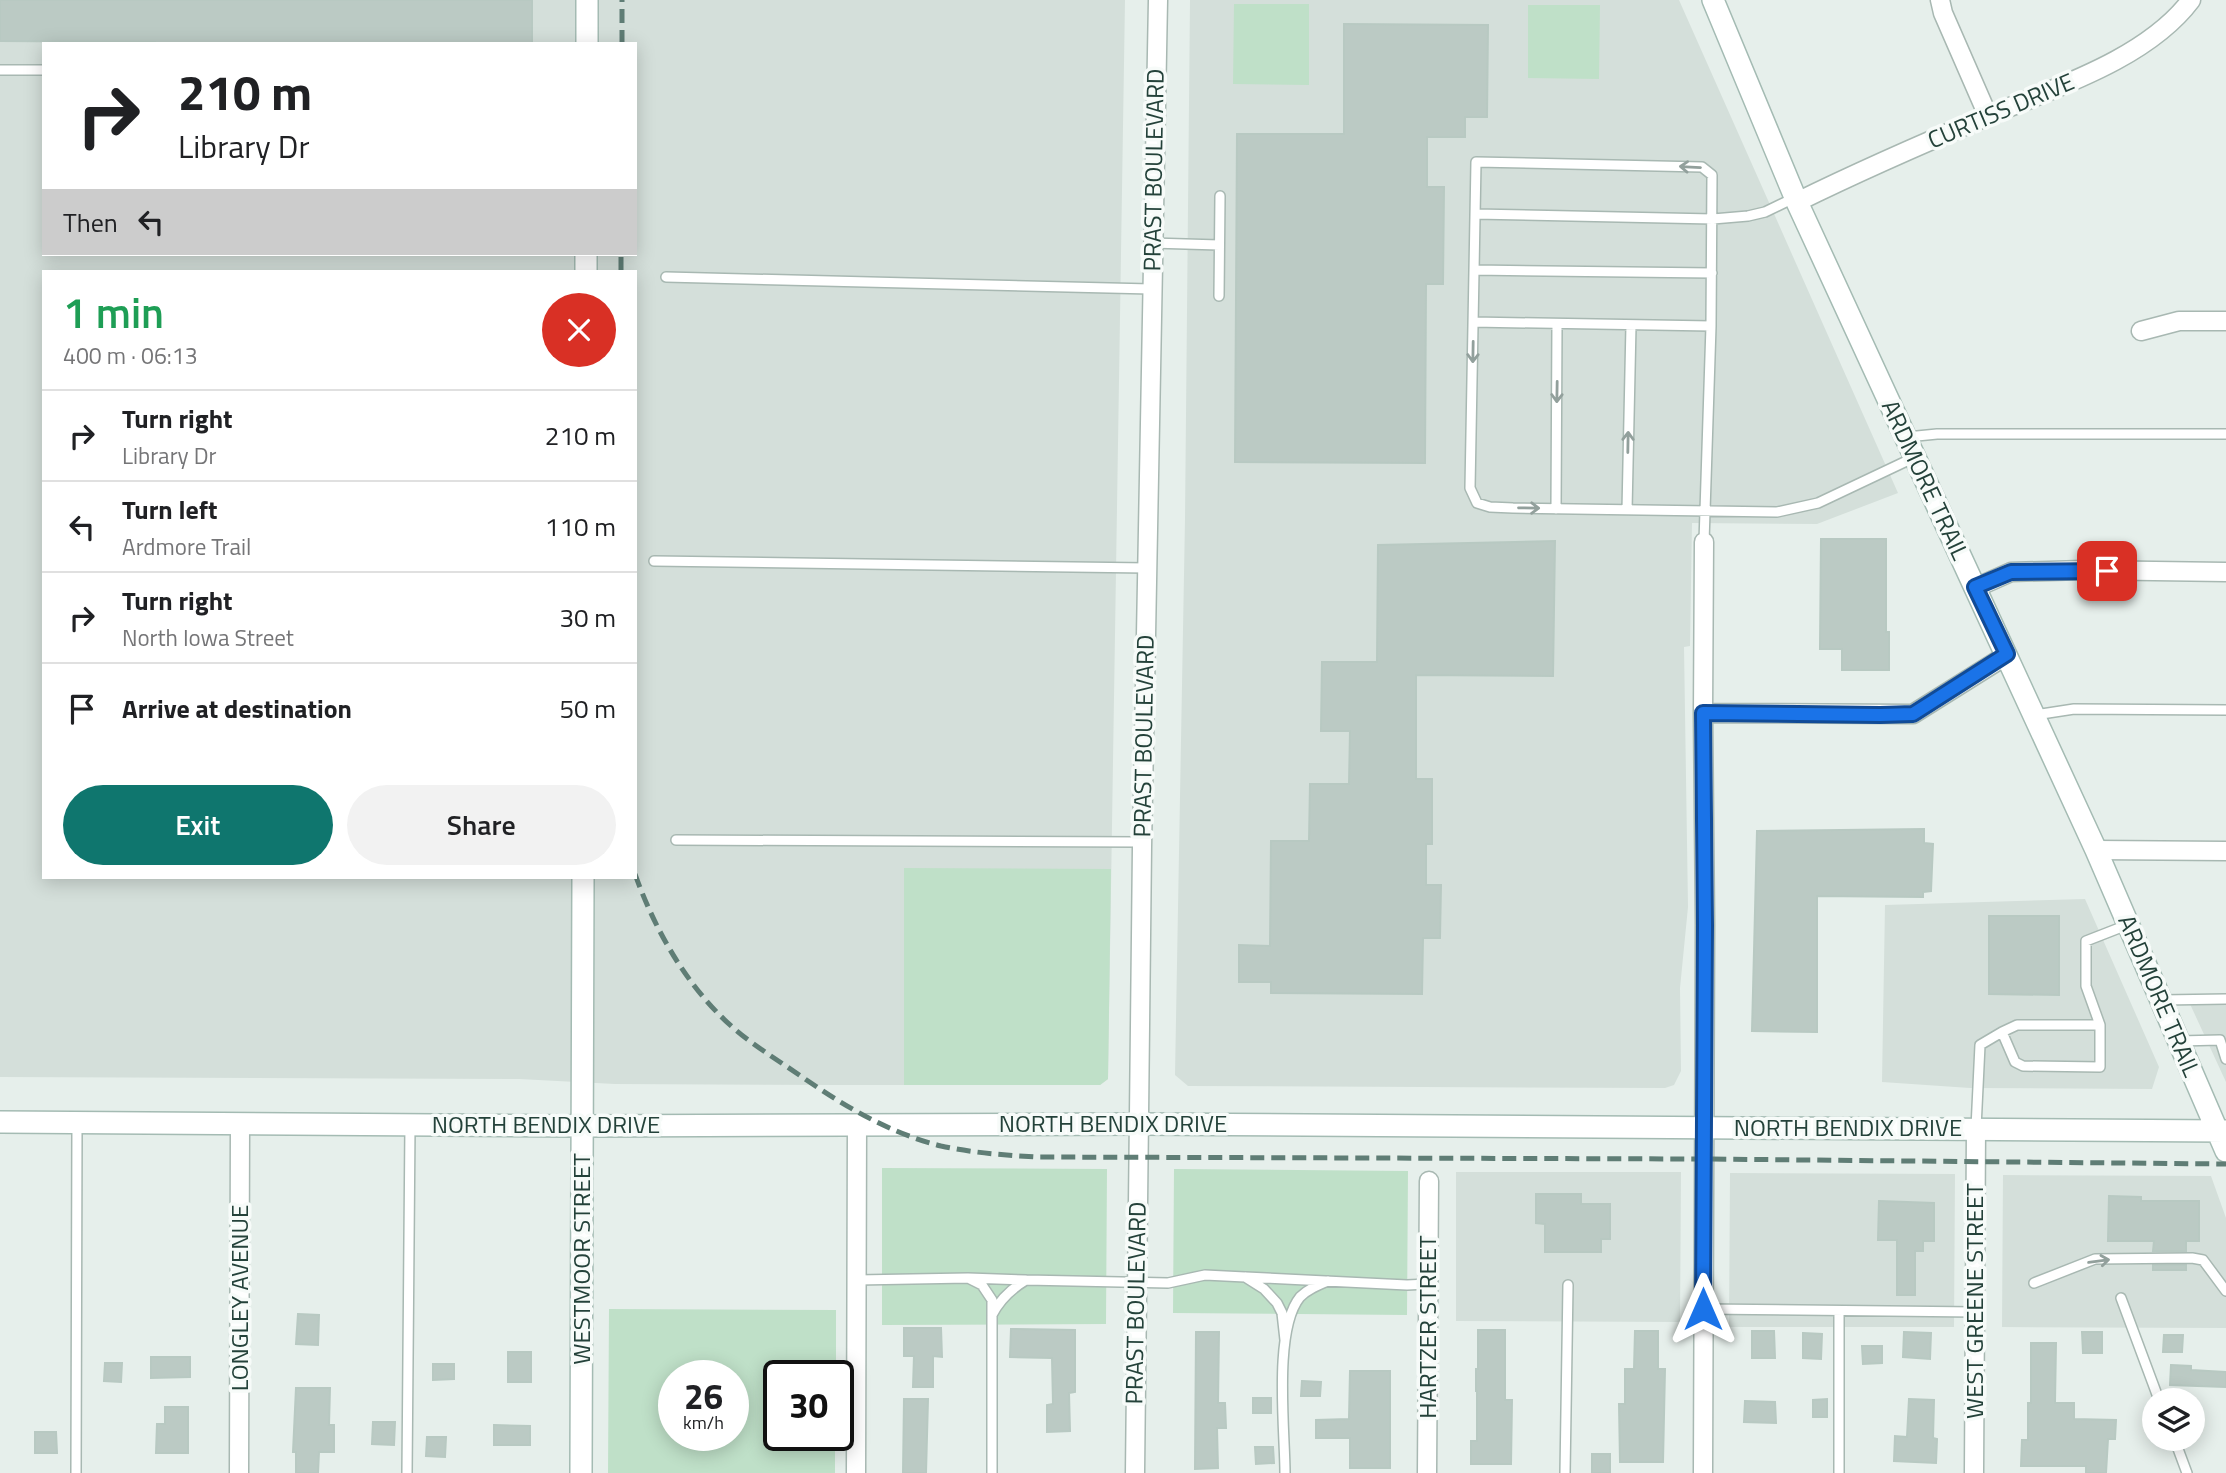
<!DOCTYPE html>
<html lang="en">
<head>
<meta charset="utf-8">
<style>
	:root { --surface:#fff; --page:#f2f2f2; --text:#202124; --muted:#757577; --line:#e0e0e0; --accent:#0f766e }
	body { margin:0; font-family:"Titillium Web",sans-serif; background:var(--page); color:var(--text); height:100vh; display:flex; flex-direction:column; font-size:26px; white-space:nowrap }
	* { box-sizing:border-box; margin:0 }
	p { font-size:23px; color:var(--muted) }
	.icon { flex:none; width:38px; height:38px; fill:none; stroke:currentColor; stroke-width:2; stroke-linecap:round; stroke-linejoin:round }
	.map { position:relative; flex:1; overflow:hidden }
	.panel { position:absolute; left:42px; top:270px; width:595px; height:609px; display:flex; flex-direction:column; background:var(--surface); border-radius:0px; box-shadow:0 4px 18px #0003 }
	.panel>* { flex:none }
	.top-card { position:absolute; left:42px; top:42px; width:595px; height:214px; border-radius:0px; box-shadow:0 4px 18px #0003; background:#fff; color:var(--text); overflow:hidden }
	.tools { position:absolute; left:2142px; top:1388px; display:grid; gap:14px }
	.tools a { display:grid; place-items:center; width:63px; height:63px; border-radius:50%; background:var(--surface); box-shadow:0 4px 18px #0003; font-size:35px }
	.speed { position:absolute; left:658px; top:1360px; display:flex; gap:14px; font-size:35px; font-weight:700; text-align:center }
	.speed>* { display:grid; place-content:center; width:91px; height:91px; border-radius:50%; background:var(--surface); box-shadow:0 4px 18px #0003; line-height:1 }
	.speed small { font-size:18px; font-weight:400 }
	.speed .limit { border:4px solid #111; border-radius:10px; background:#fff; color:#111 }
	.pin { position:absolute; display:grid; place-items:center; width:60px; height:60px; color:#fff; margin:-30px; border-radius:14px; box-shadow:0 4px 10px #0006 }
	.me { position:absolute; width:77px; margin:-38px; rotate:0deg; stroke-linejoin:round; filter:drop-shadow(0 0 5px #0008) }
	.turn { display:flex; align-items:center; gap:24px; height:147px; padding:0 21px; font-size:32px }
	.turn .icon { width:91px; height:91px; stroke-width:2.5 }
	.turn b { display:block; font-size:49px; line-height:60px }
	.then { display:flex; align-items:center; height:66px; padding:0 21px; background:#0003; gap:14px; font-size:26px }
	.round { display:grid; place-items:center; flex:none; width:74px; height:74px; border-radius:37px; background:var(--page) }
	.overview { display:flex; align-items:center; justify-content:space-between; height:119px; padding:0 21px }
	h1 { font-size:42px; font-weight:600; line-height:52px; color:#1e9e55 }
	.button { display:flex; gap:14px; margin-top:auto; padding:14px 21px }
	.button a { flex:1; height:80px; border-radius:42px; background:var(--accent); color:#fff; font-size:28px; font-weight:600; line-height:80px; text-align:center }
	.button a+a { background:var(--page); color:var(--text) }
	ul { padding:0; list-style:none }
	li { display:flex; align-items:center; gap:21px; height:91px; padding:0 21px; border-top:2px solid var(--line) }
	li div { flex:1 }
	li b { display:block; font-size:26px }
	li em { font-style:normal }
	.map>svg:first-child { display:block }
	.built { fill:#d4dfda; fill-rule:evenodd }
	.green { fill:#bfe0c8; fill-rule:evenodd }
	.building { fill:#bbcac4; stroke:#b8c9c2; stroke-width:2 }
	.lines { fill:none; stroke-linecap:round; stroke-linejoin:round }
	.lane-casing { stroke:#a8b8b2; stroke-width:12 }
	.street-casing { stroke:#a8b8b2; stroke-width:21 }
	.secondary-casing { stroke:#a4bbb3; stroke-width:24 }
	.lane { stroke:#fff; stroke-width:9 }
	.street { stroke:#fff; stroke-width:18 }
	.secondary { stroke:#fff; stroke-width:21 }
	.rail { stroke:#5f7d75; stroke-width:5; stroke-dasharray:14 7; stroke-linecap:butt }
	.oneway { stroke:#92a09c }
	.route-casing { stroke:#114b97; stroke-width:18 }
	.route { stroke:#1a73e8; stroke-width:12 }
	.labels { text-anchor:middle; stroke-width:7; stroke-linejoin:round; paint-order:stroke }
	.street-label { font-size:24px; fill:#24423a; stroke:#f7fbf9 }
</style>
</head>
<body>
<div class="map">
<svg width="2226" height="1473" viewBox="0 0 2226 1473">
	<rect width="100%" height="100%" fill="#e6efeb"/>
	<path class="built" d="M0,0H1125L1108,1079L1100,1085H840L615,1084L519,1079L0,1077ZM44,44H635V254H44ZM44,271H635V877H44Z
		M1190,0H1679L1898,493L1817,524L1692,523L1690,646L1684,647L1688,907L1680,988L1681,1071L1674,1085L1665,1088L1188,1086L1175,1075L1185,519Z
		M2085,899L2159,1067L2152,1089L1970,1088L1882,1082L1885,905Z
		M2190,1004H2226V1082Z
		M1456,1172H1681L1680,1322L1456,1321Z
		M1730,1173L1955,1174L1954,1327H1729Z
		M2003,1175L2211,1176L2226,1218V1328L2002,1327Z"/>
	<path class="green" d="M1234,4H1309V85L1233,84Z
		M1528,5H1600L1599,79L1528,78Z
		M904,868L1111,869L1108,1079L1100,1085H904Z
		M882,1168L1107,1169L1106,1324L882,1325Z
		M1174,1169L1408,1171L1407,1315L1173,1313Z
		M609,1309L836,1310V1375L779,1376V1435H835V1473H608ZM674,1376H733V1435H674Z"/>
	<path class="building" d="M0,0H532V44H156L155,42L0,41Z
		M1344,24L1488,25L1487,117H1465V137H1427V187H1444L1443,284H1426L1425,463L1235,462L1237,134H1344Z
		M1821,539H1886V632H1889V670H1842V649H1820Z
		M1555,541L1553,676L1416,675V779H1432V844H1426V885H1441L1440,938H1423L1422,994L1271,993V982H1239V945L1270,946L1271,841H1309L1310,784H1349L1350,731H1321L1322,662H1377L1378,545Z
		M1924,829V843L1933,844L1931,891L1923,892V897L1817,896V1032L1752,1031L1757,831Z
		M1989,916H2059V995L1989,994Z
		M1536,1194H1581V1204H1610V1239H1601V1252H1545V1224L1536,1223Z
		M2109,1196L2141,1197V1201H2199V1241H2186V1251H2153L2154,1241H2108Z
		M1879,1201L1934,1203V1241H1923V1251H1915V1295H1897V1240H1878Z
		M2153,1265H2186V1270H2153Z
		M298,1314L319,1315L318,1345L296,1344Z
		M904,1328H941L942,1357L933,1356V1387H913L914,1356H904Z
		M1011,1329L1075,1330V1392L1069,1393L1070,1431L1047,1432V1405L1053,1404L1052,1358L1010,1357Z
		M1478,1330H1505V1400H1512L1511,1464H1471V1441H1477V1391H1476V1369H1478Z
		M1635,1331H1658V1369H1665L1663,1462H1620L1619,1404H1625V1369H1634Z
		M1752,1331H1774L1775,1358H1752Z
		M1196,1332H1219L1218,1403H1225L1226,1428H1217L1218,1468L1195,1469Z
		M1904,1332L1931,1333L1930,1359L1903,1357Z
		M2082,1332H2102V1353H2083Z
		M1803,1333L1822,1334L1821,1359L1803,1358Z
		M2164,1335H2183L2182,1352H2163Z
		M2031,1343H2056L2055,1403H2074V1419L2116,1420L2115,1439H2108L2106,1473H2086V1466H2021L2022,1440H2028V1403H2031Z
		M1862,1346H1882V1363L1863,1364Z
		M508,1352H531V1382H508Z
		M151,1357H190V1377L151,1378Z
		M105,1363H122L121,1382L104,1381Z
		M433,1364H454V1379L433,1380Z
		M2171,1365L2191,1366V1370L2226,1372V1387L2170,1385Z
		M1350,1371H1390V1468H1350V1438H1316V1420L1349,1419Z
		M1302,1381L1321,1382L1320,1396H1301Z
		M296,1388H330L329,1425H334V1452H319L318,1473H296V1452H293Z
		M1253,1398H1271V1413H1253Z
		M904,1399H928L926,1473H903Z
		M1827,1399V1417H1813V1400Z
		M1909,1399L1934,1400L1933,1438L1937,1439L1936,1463L1894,1461L1895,1436L1907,1437Z
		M1745,1401L1775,1402L1776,1423L1744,1422Z
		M165,1407H188V1453H156L157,1424H165Z
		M373,1422H395L394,1445L372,1444Z
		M494,1425L530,1426V1445H494Z
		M35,1432H56L57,1453H35Z
		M427,1437H446L445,1457L426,1456Z
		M1255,1447H1273L1274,1463L1256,1464Z
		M1592,1454H1610V1473H1592Z"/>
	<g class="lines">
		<g class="lane-casing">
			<path id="lane" d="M0,70H44
				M1475,214L1713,219L1748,216L1765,212L1794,198
				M1152,243L1219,245
				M1474,270L1712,273
				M666,277L1151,289
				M1219,296L1220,196
				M1473,322L1711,326
				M1907,437L1937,434H2226
				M1556,509L1557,324
				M1627,510L1631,325
				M1704,542L1711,326L1712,175L1702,167L1476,162L1470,488L1477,503L1490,507L1513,508L1777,512L1818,503L1913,458
				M654,561L1147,568
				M2035,715L2074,709L2226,710
				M676,840L1142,842
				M2163,1000L2226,999
				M2100,1025H2017L2002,1032L2015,1062L2023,1066L2100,1067V1025L2086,986V941L2127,925
				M2179,1041L2220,1040L2226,1059
				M1976,1128L1980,1045L2002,1032
				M1246,1277L1407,1285L1428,1284
				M968,1278L982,1285L992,1300V1473
				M857,1280L968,1278L1026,1280
				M2034,1283L2095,1259L2192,1258L2203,1260L2226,1291
				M2121,1298L2159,1400
				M1703,1309L1975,1312
				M1839,1311V1473
				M992,1315C1000,1299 1011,1289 1026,1280L1168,1283L1205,1275L1245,1277L1264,1289L1277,1303L1282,1313L1285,1340
				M2174,1438L2187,1473
				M76,1473L77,1123
				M407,1473L410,1125
				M1285,1473C1285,1431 1273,1330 1300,1297C1308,1289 1318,1285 1328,1281
				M1565,1473L1568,1285"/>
		</g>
		<g class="street-casing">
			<path id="street" d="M1940,0L1943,13L1988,116
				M1797,202C1860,171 1924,143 1988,116C2054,88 2147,59 2191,0
				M2141,331L2179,321H2226
				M1975,588L2011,572L2083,570L2226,572
				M1703,713L1913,714L2007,655
				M2096,850L2226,851
				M239,1473L240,1124
				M856,1473L857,1124
				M1135,1473L1142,847L1158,0
				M1427,1473L1429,1181
				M1703,1473L1705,924L1703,713L1704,542
				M1974,1473L1976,1128"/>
		</g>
		<g class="secondary-casing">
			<path id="secondary" d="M1713,0L1797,202L2096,850L2226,1151
				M587,44V0
				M586,271V254
				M0,1122L582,1126L1138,1124L2226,1131
				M581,1473L583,877"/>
		</g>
		<use href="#lane" class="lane"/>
		<use href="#street" class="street"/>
		<use href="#secondary" class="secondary"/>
		<path class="rail" d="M622,44V0
			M621,271V254
			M635,874C657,936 694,999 747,1039C767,1054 788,1067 808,1081C849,1109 893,1134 941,1146C973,1153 1004,1155 1036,1157L1703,1159L2226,1164"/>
	</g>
	<defs><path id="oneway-shaft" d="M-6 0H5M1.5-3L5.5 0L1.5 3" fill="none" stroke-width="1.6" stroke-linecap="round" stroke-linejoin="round" transform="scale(1.75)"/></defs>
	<g class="oneway">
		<use href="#oneway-shaft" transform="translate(1690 167) rotate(-177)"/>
		<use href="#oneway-shaft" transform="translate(1473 352) rotate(91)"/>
		<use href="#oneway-shaft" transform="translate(1557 392) rotate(91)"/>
		<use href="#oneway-shaft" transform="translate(1628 442) rotate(-89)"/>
		<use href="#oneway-shaft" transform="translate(1529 508) rotate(1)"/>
		<use href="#oneway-shaft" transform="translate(2099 1261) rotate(-8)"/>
	</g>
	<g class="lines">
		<g class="route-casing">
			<path id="route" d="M1703,1309L1705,925L1703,713L1880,715L1913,714L2007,654L1975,587L2011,572L2107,571"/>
		</g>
		<use href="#route" class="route"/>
	</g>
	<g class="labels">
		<g class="street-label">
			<text transform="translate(2001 111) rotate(-23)" y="8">CURTISS DRIVE</text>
			<text transform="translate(1154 170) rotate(-89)" y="8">PRAST BOULEVARD</text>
			<text transform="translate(1925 480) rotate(65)" y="8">ARDMORE TRAIL</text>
			<text transform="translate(1144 736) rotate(-89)" y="8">PRAST BOULEVARD</text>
			<text transform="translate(2159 996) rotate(67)" y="8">ARDMORE TRAIL</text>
			<text x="1113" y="1132">NORTH BENDIX DRIVE</text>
			<text x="546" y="1133">NORTH BENDIX DRIVE</text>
			<text x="1848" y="1136">NORTH BENDIX DRIVE</text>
			<text transform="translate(582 1259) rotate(-90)" y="8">WESTMOOR STREET</text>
			<text transform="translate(240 1298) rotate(-90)" y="8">LONGLEY AVENUE</text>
			<text transform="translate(1975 1301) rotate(-90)" y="8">WEST GREENE STREET</text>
			<text transform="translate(1136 1303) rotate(-89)" y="8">PRAST BOULEVARD</text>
			<text transform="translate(1428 1327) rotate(-90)" y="8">HARTZER STREET</text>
		</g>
	</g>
</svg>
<div class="tools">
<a><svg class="icon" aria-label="layers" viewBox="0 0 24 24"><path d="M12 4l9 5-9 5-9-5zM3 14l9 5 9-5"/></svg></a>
</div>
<div class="speed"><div>26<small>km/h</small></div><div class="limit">30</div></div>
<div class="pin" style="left:2107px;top:571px;background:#d93025"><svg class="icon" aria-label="arrive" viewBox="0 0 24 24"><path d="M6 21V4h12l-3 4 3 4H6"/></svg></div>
<svg class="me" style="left:1703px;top:1309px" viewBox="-20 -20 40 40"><path d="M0-17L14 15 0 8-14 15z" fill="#1a73e8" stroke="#fff" stroke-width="4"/></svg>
<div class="top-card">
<div class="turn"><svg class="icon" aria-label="right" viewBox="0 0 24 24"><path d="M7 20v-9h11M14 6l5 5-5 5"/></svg><div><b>210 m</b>Library Dr</div></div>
<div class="then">Then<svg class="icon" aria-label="left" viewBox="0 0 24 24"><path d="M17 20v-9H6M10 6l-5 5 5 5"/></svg></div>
</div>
<section class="panel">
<div class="overview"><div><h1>1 min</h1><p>400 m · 06:13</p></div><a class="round" style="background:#d93025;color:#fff"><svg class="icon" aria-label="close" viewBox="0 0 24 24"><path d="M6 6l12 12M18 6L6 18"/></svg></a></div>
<ul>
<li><svg class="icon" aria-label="right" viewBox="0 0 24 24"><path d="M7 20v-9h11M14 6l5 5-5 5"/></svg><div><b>Turn right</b><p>Library Dr</p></div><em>210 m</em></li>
<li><svg class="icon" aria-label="left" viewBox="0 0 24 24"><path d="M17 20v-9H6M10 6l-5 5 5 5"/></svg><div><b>Turn left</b><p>Ardmore Trail</p></div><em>110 m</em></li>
<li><svg class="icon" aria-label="right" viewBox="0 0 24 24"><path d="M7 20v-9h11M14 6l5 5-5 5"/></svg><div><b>Turn right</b><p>North Iowa Street</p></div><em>30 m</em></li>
<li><svg class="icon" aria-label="arrive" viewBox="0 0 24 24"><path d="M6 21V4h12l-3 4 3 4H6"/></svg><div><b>Arrive at destination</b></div><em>50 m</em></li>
</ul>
<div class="button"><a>Exit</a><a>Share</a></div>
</section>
</div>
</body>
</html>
